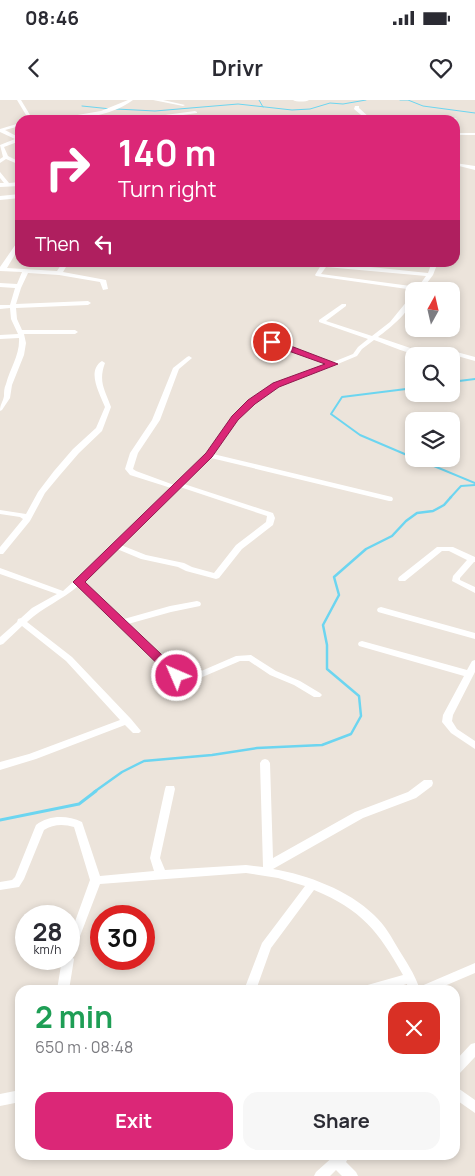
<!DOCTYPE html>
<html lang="en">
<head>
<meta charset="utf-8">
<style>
	:root { --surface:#fff; --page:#f7f7f7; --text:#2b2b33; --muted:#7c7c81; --accent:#db2777 }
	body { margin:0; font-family:Manrope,sans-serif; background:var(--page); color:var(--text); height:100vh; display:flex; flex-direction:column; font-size:19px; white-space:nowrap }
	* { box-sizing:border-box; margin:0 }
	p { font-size:16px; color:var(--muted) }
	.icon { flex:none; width:28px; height:28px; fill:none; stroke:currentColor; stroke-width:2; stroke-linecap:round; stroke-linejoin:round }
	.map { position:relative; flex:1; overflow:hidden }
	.sheet { position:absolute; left:15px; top:885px; width:445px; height:175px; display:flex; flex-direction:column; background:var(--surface); border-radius:15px; box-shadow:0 2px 8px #0003 }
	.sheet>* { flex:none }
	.banner { position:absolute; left:15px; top:15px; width:445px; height:152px; border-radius:15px; box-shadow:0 2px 8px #0003; background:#db2777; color:#fff; overflow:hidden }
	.needle { width:32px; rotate:8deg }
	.controls { position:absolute; left:405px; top:182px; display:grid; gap:10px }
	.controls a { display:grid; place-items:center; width:55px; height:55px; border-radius:10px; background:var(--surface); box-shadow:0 2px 8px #0003; font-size:25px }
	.speed { position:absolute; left:15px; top:805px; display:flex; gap:10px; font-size:25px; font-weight:700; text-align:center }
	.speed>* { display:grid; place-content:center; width:65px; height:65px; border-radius:50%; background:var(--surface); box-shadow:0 2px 8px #0003; line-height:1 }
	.speed small { font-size:12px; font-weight:400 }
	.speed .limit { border:8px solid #d22; background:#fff; color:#111 }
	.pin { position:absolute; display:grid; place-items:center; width:42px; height:42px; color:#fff; margin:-21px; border:2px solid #fff; border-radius:50%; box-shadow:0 1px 5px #0007 }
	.me { position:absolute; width:55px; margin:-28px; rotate:315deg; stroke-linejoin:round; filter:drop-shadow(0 0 4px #0008) }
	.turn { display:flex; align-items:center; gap:18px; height:105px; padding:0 20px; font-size:22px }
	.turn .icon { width:65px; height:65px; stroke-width:2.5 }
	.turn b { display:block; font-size:35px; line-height:42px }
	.then { display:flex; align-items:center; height:48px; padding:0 20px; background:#0003; gap:10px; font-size:19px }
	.round { display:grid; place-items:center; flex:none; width:52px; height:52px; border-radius:15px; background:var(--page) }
	.overview { display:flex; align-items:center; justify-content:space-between; height:85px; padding:0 20px }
	h1 { font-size:30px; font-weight:700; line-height:38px; color:#1e9e55 }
	.primary-button { display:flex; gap:10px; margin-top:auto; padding:10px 20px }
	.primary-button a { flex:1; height:58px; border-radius:15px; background:var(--accent); color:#fff; font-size:20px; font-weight:700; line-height:58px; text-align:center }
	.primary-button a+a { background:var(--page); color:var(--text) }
	.status { display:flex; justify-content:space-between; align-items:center; height:35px; padding:0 25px; background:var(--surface); direction:ltr }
	.status svg { height:14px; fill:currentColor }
	header { display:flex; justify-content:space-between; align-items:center; height:65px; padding:0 20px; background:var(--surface); font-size:22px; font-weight:700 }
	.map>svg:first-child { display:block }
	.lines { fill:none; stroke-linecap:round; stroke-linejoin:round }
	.stream-far3 { stroke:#6cd5f0; stroke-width:1 }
	.stream-far2 { stroke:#6cd5f0; stroke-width:2 }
	.stream-far1 { stroke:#6cd5f0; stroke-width:2.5 }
	.stream { stroke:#6cd5f0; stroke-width:3 }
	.minor { fill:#fff; fill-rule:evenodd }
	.route { fill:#db2777; stroke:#8e194d }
</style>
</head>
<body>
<div class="status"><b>08:46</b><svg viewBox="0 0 49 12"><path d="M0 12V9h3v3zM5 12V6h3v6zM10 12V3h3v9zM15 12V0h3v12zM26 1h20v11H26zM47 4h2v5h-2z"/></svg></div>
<header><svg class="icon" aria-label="back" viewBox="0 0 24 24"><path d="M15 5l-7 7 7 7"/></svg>Drivr<svg class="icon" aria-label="heart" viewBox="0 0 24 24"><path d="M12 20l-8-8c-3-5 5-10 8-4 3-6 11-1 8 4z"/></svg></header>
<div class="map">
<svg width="475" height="1076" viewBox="0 0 475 1076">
	<rect width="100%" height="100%" fill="#ece4db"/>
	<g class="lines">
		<path class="stream-far3" d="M259,0L263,7
			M400,0H408L423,6L475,13
			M82,6L111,9
			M116,9L155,11L238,4L292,10L310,9L330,3L343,4L366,0"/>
		<path class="stream-far2" d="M451,282L475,279
			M414,288L342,297L331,314L360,335L414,358
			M417,359L475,383
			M450,398L461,386L475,385"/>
		<path class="stream-far1" d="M94,692L122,672L144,661L212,655L257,648L322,645L351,634L361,616L359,596L327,569V545L323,525L339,495L334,477L366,449L392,436L406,421L417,413L433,411L444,405L451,397"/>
		<path class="stream" d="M0,720L79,704L96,691"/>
		<path class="minor" d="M17,0H21L33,20H29Z
			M128,0H133C110,17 76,20 48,20L101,11Z
			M153,0H163L185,5L183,6Z
			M293,0H309C306,2 296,2 293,0Z
			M355,6H359V8L370,18H455L457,19L455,20H367L354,9Z
			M195,11L197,12V13L169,17L168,20H164L165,15Z
			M20,23V26L5,30L20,38V41L4,47L8,56L20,62V65L6,59L0,63V59L3,57L0,45L15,39L0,32V29Z
			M455,33H475V35H455Z
			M455,63L475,66V70L455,65Z
			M0,72L9,83L20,82V86L0,87V83H4L0,78Z
			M455,84L458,86V90L455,92Z
			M20,94V98L0,100V96Z
			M20,140V146L7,168L57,171L63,162H69L63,172L106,180L108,189L103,190L100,182L59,175L28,173L21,188L16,204L88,201L91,203L88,205L16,208L17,219L22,230H75L78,232L75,234H24L26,243L24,255L12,285L10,298L2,310L0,311C0,304 3,302 4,296C4,292 4,288 6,284C10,268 20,255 19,238L0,239V235L18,234L11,219L10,208L0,209V205H10L15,188L0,187V183L17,184L22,172L0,171V167L18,141Z
			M104,162H129L126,164Z
			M323,162L428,173L432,162H438L433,175L421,191L316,176L315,175ZM326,167L426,176L418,187L321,174Z
			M414,194C414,209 389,229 378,237L428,254L442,248L475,257V261L443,252C421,262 395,247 374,240L362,249L357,256L321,271L278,286L254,303L237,319L213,354L392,397L393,399L392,401H389L211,358L184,384L273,413L275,418L273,425L242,449L219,478L216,479L186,471L178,467L141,459L117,449L83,482L124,519L170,506L197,501L200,502L201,504L200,506L171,512L128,524L183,575H192L236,556L251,555L276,571L300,581L320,593L322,595L320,597H314L294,585L270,575L249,561H240L193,581L178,580L78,486C62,500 43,507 27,522L72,557L131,619L141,631L139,633H133L125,625L36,659L0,670V662L29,654L120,620L66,561L22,526L3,544L0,545V537L17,522L18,519L21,518L32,508L57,494L0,474V468L63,491L83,473L171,388L130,375L125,369L130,353L152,320L173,268L187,257L189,256L192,258L179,269L160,320L138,353L133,369L136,371L174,385L206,353L233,317L250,301L274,284L327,264L270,243V241H274L333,262L353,254L358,247L368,239L319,222V220L342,204H346V206L326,221L372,236L390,222L412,195ZM180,387L267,416L266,422L236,445L214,473L192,467L184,463L146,455L121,445Z
			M102,261L105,263C98,282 105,290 111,307L102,331L79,353L60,375L45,393L30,421L3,454H0V447L23,419L20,417L0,414V410L26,414L38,392L54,371L73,349L96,328L105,307C100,294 86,271 102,261Z
			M437,447H453L475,457V462H474L460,478V480L475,487V493L452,481L453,476L467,460L449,451H442L405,481H399L398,479L399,477Z
			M381,507L475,533V539L378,512L377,510L378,508Z
			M362,541L467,570L472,561L475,560V572L453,615L452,621L457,629L475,641V649L451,633L442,622L443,615L464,576L359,546L358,544L359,542Z
			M265,659L268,660L270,663L273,758L355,712L408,692L424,680H432L433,683L432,686L416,698L363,718L273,769C308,775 348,790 374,815C385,825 392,838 399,850C407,863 414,873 419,887L475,863V873L435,890H408L407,884L386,890H362L364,886L403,875C378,831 362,810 314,790L271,848L256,890H244L262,843L305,786L278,778L246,773L100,784L72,857L74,859L69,890H57L62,859H69V838L90,780L74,727C64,724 53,724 44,730L24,779L19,787L0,790V782L12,780L15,777L36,725C49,715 67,715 82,722L100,776L154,771L150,758L165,689L166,686H174L175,689L160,758L165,770L246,765L263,767L260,663L262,660Z
			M475,943V957L459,974L455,976V961L471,944Z
			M455,986L475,1000V1013L455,999Z
			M20,990V1002L0,1006V994Z
			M335,1055H350L346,1062L356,1072L358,1076H342L336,1070L330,1076H314L316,1072Z"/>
	</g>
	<path class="route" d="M269,240H275L338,264L279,287L255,304L238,320L212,357L85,482L181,573L183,576L181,578H172L73,482L206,353L232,316L248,300L273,283L325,264L269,244Z"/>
</svg>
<div class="controls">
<a><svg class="needle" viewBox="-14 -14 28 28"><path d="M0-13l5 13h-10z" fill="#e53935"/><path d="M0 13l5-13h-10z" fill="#7c7c81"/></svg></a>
<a><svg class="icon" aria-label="search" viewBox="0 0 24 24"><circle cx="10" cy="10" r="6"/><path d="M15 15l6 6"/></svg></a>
<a><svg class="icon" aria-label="layers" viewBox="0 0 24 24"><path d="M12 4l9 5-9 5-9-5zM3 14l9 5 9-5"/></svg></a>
</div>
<div class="speed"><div>28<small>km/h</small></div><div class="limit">30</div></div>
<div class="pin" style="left:272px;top:242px;background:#d93025"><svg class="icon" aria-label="arrive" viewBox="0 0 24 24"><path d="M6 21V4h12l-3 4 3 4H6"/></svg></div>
<svg class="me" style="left:177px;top:576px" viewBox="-20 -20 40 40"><circle r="17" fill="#db2777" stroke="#fff" stroke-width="3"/><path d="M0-11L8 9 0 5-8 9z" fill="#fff"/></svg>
<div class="banner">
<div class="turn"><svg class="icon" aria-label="right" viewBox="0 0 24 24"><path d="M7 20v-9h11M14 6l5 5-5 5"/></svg><div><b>140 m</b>Turn right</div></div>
<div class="then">Then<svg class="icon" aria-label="left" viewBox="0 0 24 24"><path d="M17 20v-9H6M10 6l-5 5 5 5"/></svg></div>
</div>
<section class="sheet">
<div class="overview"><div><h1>2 min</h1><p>650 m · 08:48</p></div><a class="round" style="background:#d93025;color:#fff"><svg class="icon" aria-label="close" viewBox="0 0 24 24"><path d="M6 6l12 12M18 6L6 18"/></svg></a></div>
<div class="primary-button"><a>Exit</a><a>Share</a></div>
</section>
</div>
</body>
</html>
